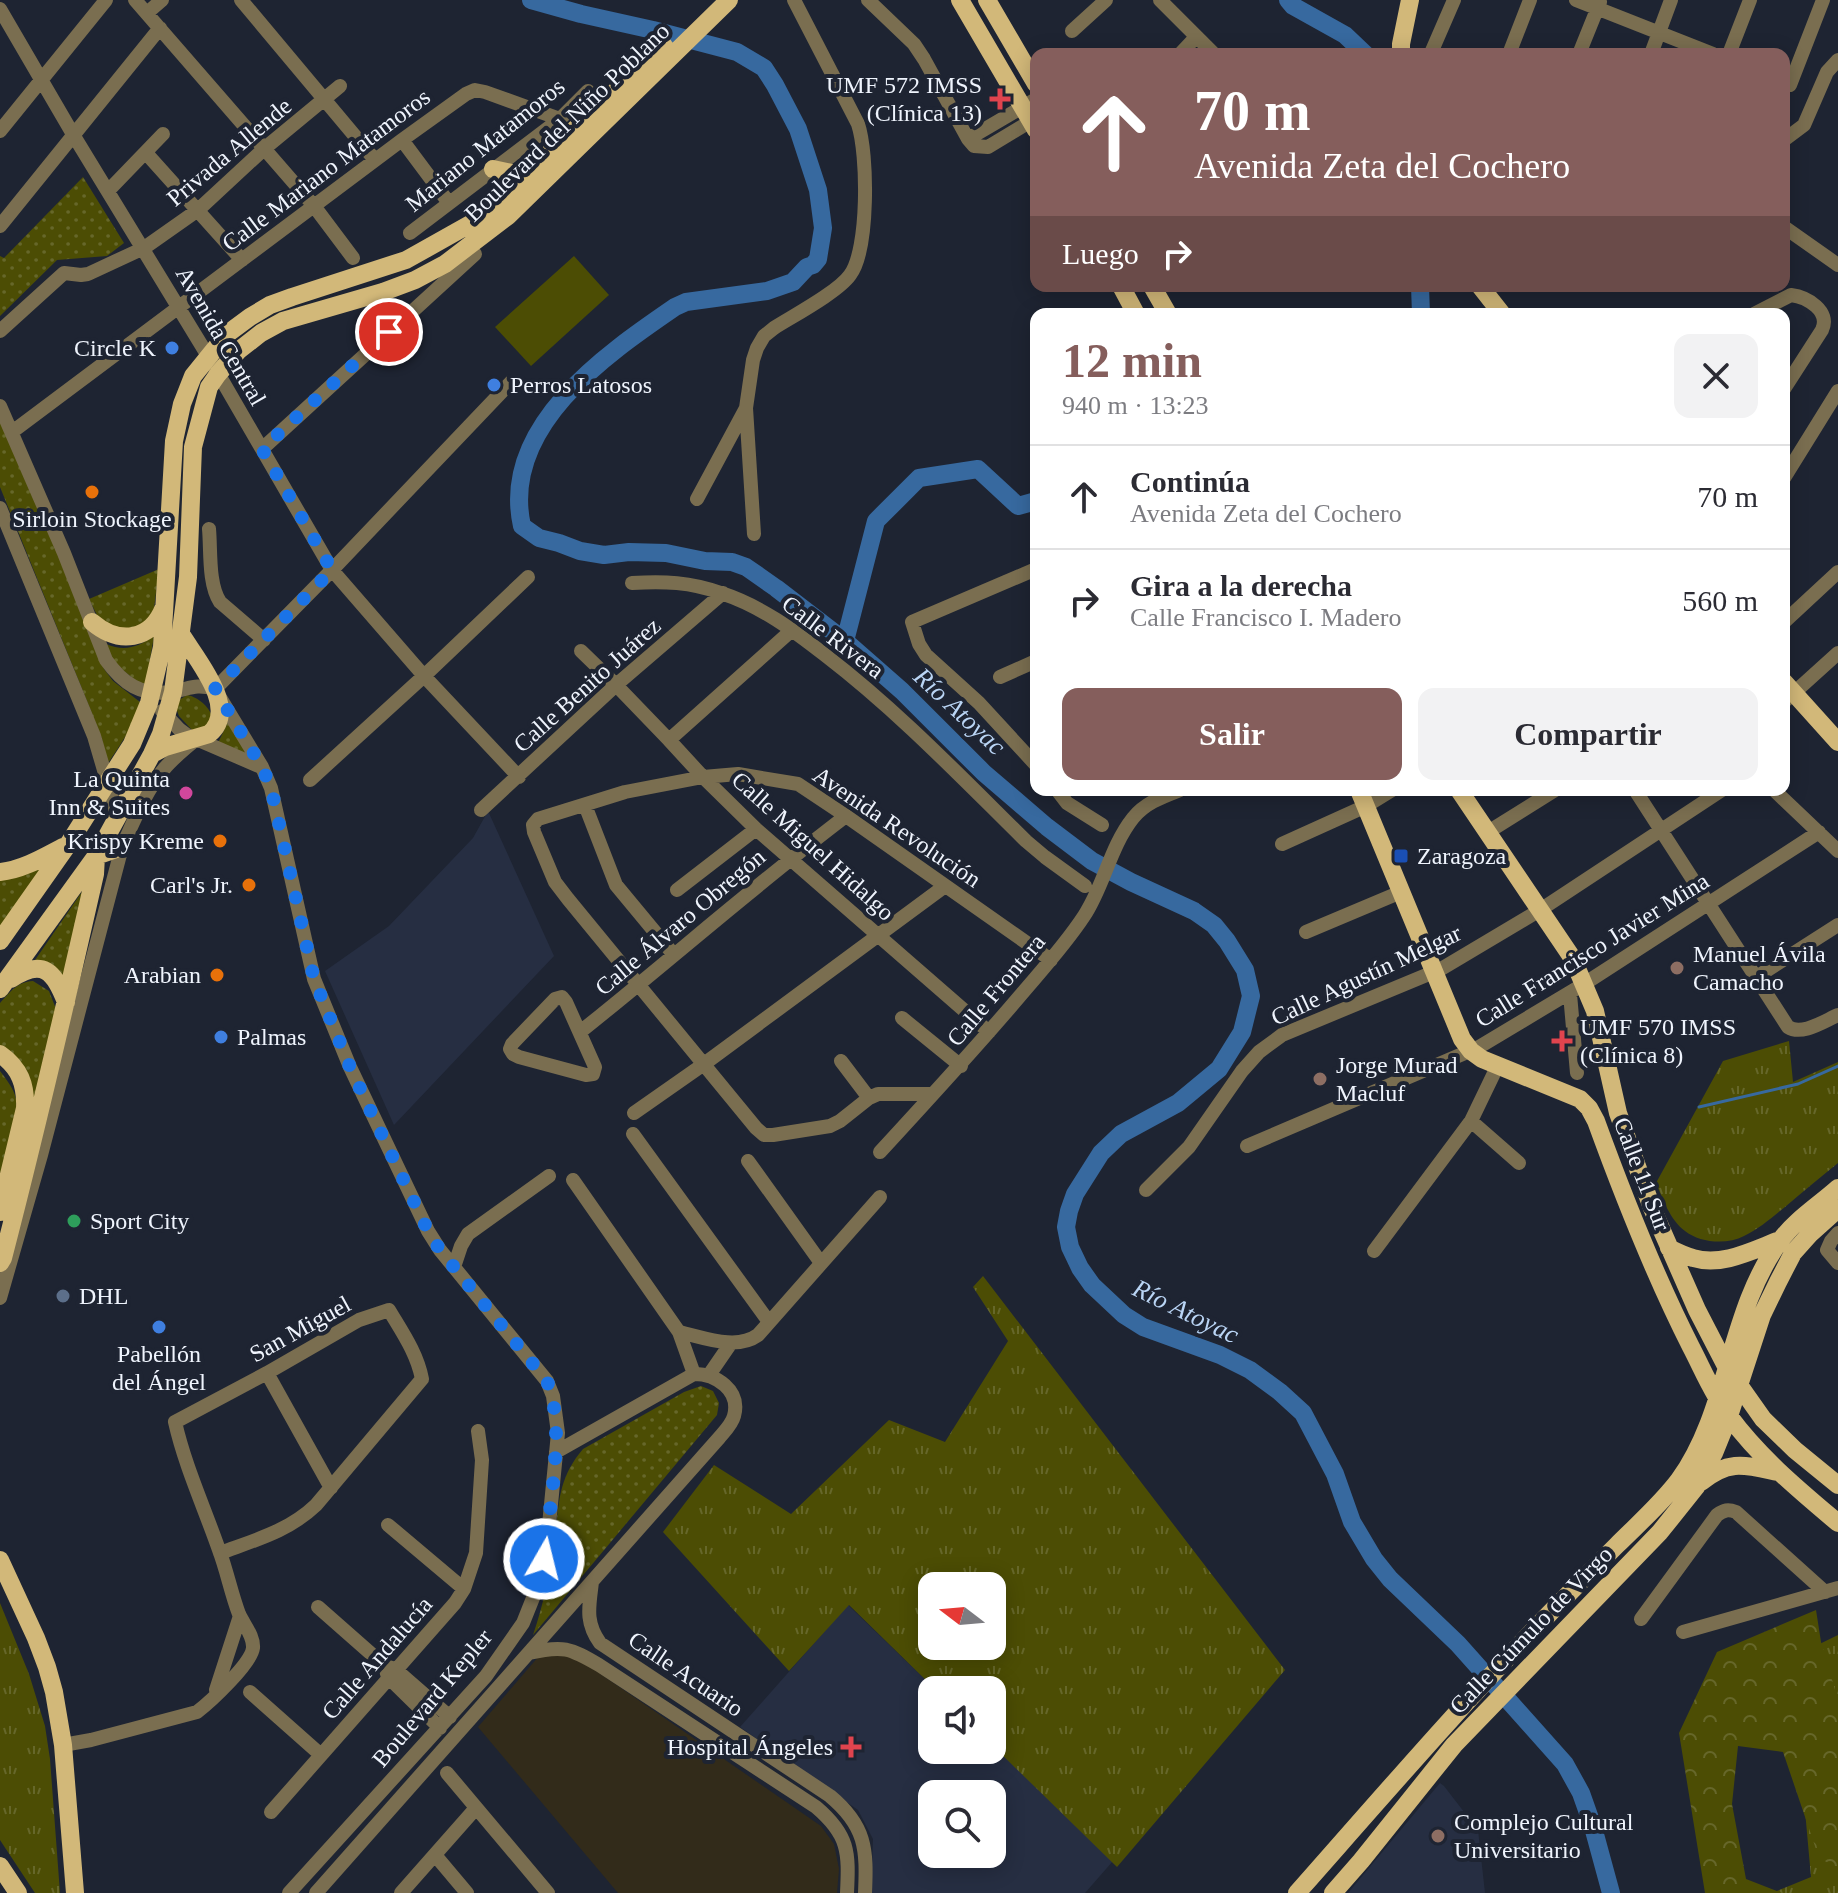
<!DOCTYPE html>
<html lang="es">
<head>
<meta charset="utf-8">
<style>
	:root { --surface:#fff; --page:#f2f2f3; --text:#2b2b33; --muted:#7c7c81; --line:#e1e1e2; --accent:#855e5c }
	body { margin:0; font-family:"Times New Roman",serif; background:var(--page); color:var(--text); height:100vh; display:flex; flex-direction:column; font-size:30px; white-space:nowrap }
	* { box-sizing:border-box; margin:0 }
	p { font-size:26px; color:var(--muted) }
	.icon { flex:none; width:44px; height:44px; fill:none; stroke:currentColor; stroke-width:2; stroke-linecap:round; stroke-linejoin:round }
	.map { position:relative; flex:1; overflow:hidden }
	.drawer { position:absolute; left:1030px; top:308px; width:760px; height:488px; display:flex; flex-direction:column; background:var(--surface); border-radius:16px; box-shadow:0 4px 20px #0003 }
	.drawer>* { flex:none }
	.hud { position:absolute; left:1030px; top:48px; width:760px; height:244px; border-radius:16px; box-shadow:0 4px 20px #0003; background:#855e5c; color:#fff; overflow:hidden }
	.needle { width:52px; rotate:286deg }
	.tools { position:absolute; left:918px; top:1572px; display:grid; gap:16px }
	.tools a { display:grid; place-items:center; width:88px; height:88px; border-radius:16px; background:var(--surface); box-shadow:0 4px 20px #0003; font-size:40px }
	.pin { position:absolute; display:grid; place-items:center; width:68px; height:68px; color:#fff; margin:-34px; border:4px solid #fff; border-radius:50%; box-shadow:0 2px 8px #0007 }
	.me { position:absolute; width:88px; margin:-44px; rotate:8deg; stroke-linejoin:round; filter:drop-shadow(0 0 6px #0008) }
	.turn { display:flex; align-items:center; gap:28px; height:168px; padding:0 32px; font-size:36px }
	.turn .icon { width:104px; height:104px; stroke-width:2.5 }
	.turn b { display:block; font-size:56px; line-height:68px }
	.then { display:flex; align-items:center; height:76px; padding:0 32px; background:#0003; gap:16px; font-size:30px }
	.round { display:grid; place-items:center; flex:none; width:84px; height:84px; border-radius:16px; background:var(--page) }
	.headline { display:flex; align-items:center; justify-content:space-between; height:136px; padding:0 32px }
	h1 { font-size:48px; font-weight:700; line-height:60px; color:var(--accent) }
	.button { display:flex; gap:16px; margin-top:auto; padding:16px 32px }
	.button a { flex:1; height:92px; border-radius:16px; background:var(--accent); color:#fff; font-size:32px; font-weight:700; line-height:92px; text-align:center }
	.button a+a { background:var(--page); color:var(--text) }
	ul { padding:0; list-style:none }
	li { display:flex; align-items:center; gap:24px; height:104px; padding:0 32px; border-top:2px solid var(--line) }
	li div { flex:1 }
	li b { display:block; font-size:30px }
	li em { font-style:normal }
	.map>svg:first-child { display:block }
	.commercial { fill:#322b1a }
	.built { fill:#262e42; fill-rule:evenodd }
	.grass { fill:url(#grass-tufts); fill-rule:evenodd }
	.forest { fill:url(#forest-crowns) }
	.park { fill:url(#park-dots) }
	.pitch { fill:#4c4d04 }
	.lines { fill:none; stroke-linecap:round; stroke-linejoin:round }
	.stream { stroke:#37699f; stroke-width:3 }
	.river { stroke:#37699f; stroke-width:18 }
	.minor { stroke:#7a6e50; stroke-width:14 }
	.major { stroke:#d2b879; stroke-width:18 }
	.route { stroke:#1a73e8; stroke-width:14; stroke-dasharray:0 25.2 }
	.health-dot { fill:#e0444e; stroke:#1e2432; stroke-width:3 }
	.shop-dot { fill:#3f7fe0; stroke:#1e2432; stroke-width:3 }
	.food-dot { fill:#e8710a; stroke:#1e2432; stroke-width:3 }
	.hotel-dot { fill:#d1479c; stroke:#1e2432; stroke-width:3 }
	.transit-dot { fill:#1a4fb4; stroke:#1e2432; stroke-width:3 }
	.education-dot { fill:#8d6e63; stroke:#1e2432; stroke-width:3 }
	.leisure-dot { fill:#2e9e5b; stroke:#1e2432; stroke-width:3 }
	.service-dot { fill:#5c6f8a; stroke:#1e2432; stroke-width:3 }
	.labels { text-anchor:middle; stroke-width:8; stroke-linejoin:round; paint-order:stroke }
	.poi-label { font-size:24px; fill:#eff4fd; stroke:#1e2432; text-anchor:start }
	.street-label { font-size:24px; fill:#eff4fd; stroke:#1e2432 }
	.water-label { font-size:26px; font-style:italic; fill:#bad5f5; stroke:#1e2432 }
</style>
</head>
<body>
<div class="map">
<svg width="1838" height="1893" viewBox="0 0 1838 1893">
	<defs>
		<pattern id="grass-tufts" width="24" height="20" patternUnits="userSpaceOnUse" patternTransform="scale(2)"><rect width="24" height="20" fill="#4c4d04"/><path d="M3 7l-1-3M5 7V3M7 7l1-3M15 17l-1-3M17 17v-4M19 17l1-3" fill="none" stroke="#66672a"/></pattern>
		<pattern id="forest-crowns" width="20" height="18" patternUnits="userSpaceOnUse" patternTransform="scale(2)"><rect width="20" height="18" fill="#4c4d04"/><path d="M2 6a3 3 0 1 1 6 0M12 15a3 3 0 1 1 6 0" fill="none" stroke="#66672a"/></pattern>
		<pattern id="park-dots" width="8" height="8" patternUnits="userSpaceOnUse" patternTransform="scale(2)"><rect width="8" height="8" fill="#4c4d04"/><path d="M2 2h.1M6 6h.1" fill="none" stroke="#66672a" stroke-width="1.8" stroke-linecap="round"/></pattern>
	</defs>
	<rect width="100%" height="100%" fill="#1e2432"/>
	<path class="commercial" d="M552,1653L576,1657L821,1826L834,1844L839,1869L837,1893H618L478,1727L539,1656Z"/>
	<path class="built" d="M488,811L554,956L394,1125L325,971L389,926L473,838Z
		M848,1605L936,1690H932V1750H992V1744L1113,1861L1085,1893H871L873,1839L858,1810L740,1727ZM932,1794H992V1854H932Z
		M1440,1783L1444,1786L1478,1830L1485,1893H1348Z"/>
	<path class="grass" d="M1789,1041L1793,1082L1838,1062V1163C1820,1178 1802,1192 1785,1207C1772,1217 1759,1229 1744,1236C1727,1245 1700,1243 1685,1231C1670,1220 1663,1199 1656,1183L1723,1061Z
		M983,1276L1285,1670L1117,1867L992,1745V1690H936L849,1605L789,1671L663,1532L714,1465L791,1514L889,1420L945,1442L1008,1341L973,1287ZM992,1586V1646H932V1586Z
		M0,1603L29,1674L45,1726L50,1759L60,1893H35L0,1840Z
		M1838,1635V1893H1772L1811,1877L1799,1744V1654Z"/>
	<path class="forest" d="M1816,1610L1821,1642L1838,1700V1868L1819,1858L1783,1752L1738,1746L1732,1804L1746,1879L1782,1893H1705L1679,1733L1717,1652Z"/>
	<path class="park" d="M83,177L124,243L107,256L57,260L0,316V256L4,258Z
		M0,418L27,478L104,669L113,681L140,702C136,724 119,746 107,765L102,739L89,706L0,487Z
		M159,569L153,616L147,626L117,631L97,615L89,599Z
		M154,636L145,688L113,662L106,644C125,652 138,647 154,636Z
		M187,695C195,696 208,705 211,714C211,715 210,725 210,726L192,730L179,716L176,708L179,700Z
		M227,715L254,760L218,743L227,724Z
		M53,856L0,931V880Z
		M88,883L67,983L33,963Z
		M33,981L49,991L56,1009L43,1060L35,1114C30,1077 34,1068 0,1046V1003C10,992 17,982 33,981Z
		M0,1071C6,1079 14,1089 16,1099C18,1119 5,1156 0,1176Z
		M701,1386L713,1391L719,1403L717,1415L533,1635C544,1603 549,1576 554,1543C560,1505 556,1481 583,1449L684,1392Z"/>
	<path class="pitch" d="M574,256L609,295L531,366L495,327Z"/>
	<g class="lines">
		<path class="stream" d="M1699,1107L1798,1084L1838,1066"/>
		<path class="river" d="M531,0L581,14L653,30L737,52L764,68L775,85L798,129L818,190L823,228L818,259L813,265L807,267L793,282L767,291L686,302L675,307C605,355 500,427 522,526L539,538L559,543L580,551L604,555L629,552L666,553L705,561L732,562L746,567L776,588L845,641L902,691L984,773L1047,827L1092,861L1131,882L1194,911L1214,925L1227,941L1245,970L1251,996L1242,1032L1219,1069L1178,1103L1121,1134L1101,1153L1075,1194L1069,1211L1066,1227L1070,1247L1080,1268L1092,1285L1124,1315L1143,1327L1220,1355L1250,1370L1280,1392L1303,1413L1335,1474L1352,1522L1374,1559L1390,1579L1458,1644L1565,1764L1581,1793L1593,1827L1611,1893
			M1288,0L1293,6L1345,35L1365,54
			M1420,286L1421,314
			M845,641L876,521L919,478L978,469L1018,506L1036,501"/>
		<path class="minor" d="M135,0L314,206L353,258
			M241,0L375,160
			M868,0L914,44L924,59L968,139L974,146L988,147L1036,118
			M1160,0L1214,54
			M1576,0L1713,54
			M0,9L74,136L208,356L332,570L424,676L519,777
			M147,13L162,0
			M1072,31L1106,0
			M1431,53L1454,0
			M1180,54L1196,37
			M1509,54L1530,0
			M1579,54L1600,2
			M1651,54L1671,0
			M1729,54L1750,0
			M1790,85L1823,0
			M0,131L106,0
			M968,139L1036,99
			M402,140L449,203
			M1784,140L1804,125L1827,72L1838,60
			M146,153L242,260
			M108,191L163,134
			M0,226L160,28
			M1784,227L1838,265
			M410,233L560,119L588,91
			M1754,314L1791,295C1807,297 1831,311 1822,330L1784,389
			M0,331L64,273L81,275L88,274L144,248L198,210L265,148L340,86
			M0,406L64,553L106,660C123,684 141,696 171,692C190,689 194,683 215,689
			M746,408L754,534
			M12,432L402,140L466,94L475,90L485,92L560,119
			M262,449L475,254
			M1784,478L1838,391
			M697,499L746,408L753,360L757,348L764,336L774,328C793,316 838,292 850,275C869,250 868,154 858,124L794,0
			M0,508L94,736L118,818
			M209,529C211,550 208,584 220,602L264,640
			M1036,569L912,622L919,644L926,655L979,703L1036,765
			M632,583C664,581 690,582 721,593C761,606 793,630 825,655C898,711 961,777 1026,841L1045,857L1085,886
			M1784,622L1838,572
			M581,651L616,685L669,740L703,777L756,829L989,1032
			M1000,677L1036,661
			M215,689L332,570L511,382
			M219,696L262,767L271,788L314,979L350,1067L428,1231L440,1250L547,1381L553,1396L558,1433L548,1535L539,1583L523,1623L486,1676L289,1893
			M1786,700L1838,653
			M162,711L179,729L187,735L261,767
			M669,740L792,630
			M310,780L424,676L528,577
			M1057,790L1067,803L1102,825
			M1635,790L1788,1027C1802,1036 1824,1021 1838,1015
			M1774,790L1838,851
			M585,805L616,885L674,955
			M481,810L616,685L723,593
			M1488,832L1555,790
			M1282,844L1366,806L1392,790
			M677,890L756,829
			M1306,932L1401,892
			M1755,978L1838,925
			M1570,994L1577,1073
			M562,997L566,1002L595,1067L593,1074L586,1075L519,1057L513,1054L510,1049L512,1044L555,999Z
			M902,1018L961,1066
			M580,1032C669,961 755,885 846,816
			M841,1061L869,1098
			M933,1094H878L869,1098L840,1121L830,1126L773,1135H764L756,1128L568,899L555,882L534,832L533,825L538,819L625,792L703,777L738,774L798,784L846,816L1051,960
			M634,1113L704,1064L945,886
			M1471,1121L1519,1163
			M633,1134L769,1322
			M1247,1146L1479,1047L1584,984L1819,832
			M880,1152C927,1101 974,1050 1019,997C1041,971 1065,945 1084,916C1104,886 1110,847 1133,818C1145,803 1162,797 1180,790
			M748,1161L821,1263
			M573,1180L679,1332L694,1374
			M1146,1190L1189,1147L1242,1071L1259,1052L1282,1035L1441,969L1540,910L1722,790
			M1838,1233L1831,1241L1827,1250L1838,1263
			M1374,1251L1471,1121L1497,1067
			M454,1267L461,1246L468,1234L549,1176
			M0,1298L41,1155L122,847C134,821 145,792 164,769C173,758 185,749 196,739
			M679,1332C703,1337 736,1351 758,1335L880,1197
			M267,1373L331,1488
			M709,1375L731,1343
			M388,1525L464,1589
			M592,1582C589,1607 585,1622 600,1643L830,1796C866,1826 867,1849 865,1893
			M318,1607L385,1666L395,1669L450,1717
			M1641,1619L1717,1515C1724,1510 1728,1509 1736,1512L1825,1592
			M1683,1632L1838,1588
			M529,1653C563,1645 570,1648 599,1665L816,1807C849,1835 849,1852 847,1893
			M386,1670L388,1677L440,1728
			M216,1690L240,1616
			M250,1692L321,1755
			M63,1745L91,1740L197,1712C210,1702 251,1664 253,1648C254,1636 244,1625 239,1614C231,1593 227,1571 219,1550C204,1507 185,1466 175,1422L267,1373L359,1320L389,1310C402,1332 417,1353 422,1379L316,1505C289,1531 255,1540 220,1553
			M447,1773L548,1893
			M271,1812L455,1603L464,1589L476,1553L482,1460L478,1431
			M435,1855L467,1893
			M316,1893L719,1438C725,1431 732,1424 734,1416C741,1390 716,1374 694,1374L556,1452
			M401,1893L476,1808"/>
		<path class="major" d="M960,0L1036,130
			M987,0L1036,84
			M1401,54V44L1410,0
			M493,169L526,176
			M1121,286L1136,314
			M1152,286L1168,314
			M1480,286L1502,314
			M92,622C119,645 151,641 164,607
			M1784,682L1838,742
			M152,754L165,747L209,734C240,709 196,659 181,634
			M1359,790L1462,1039L1471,1051L1482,1059L1580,1099L1589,1108L1596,1121C1624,1198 1654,1274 1691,1347C1703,1370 1713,1395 1729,1416C1760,1458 1799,1490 1838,1523
			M1459,790L1573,959L1595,1011L1618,1113L1652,1208L1697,1310L1727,1368L1763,1419L1795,1450L1838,1485
			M0,872C22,870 44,857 63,847
			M0,941L69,843L107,783L132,744L149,703L162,647L174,441L182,404L193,376L227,334L250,317L270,305L292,297L406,260L479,219L664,46
			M11,979C43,958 54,971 66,1002
			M0,989L96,856L152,754L161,734L173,692L188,577L193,447L209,387L218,374L238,351L261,333L283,321L383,292L415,280L445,264L508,216L729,0
			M0,1054C20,1068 26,1085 25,1108L0,1212
			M1669,1248C1677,1252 1685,1256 1693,1258C1722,1267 1753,1250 1780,1240
			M0,1263L3,1258C36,1131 66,1002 95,874L96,856L122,847
			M1701,1482C1729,1459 1745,1465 1778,1472
			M0,1560L36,1638L47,1667L54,1692L63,1745L75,1893
			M0,1866L18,1893
			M1297,1893C1380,1799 1462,1704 1549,1614C1571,1591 1594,1568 1617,1545C1638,1524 1661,1504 1679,1480C1730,1409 1728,1312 1780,1241C1795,1220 1819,1205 1838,1188
			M1333,1893L1361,1861L1454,1745L1660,1532L1696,1487L1714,1453L1729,1416L1762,1315L1778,1282L1793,1253L1810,1234L1838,1209"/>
	</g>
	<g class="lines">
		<path class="route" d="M389,332L262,449L332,570L215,689L262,767L271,788L314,979L350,1067L373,1116L428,1231L440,1250L547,1381C560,1415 556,1449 553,1485C550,1509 548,1534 544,1559"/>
	</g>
	<g class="health-dot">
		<path d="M996 87h8v8h8v8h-8v8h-8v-8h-8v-8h8z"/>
		<path d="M1558 1029h8v8h8v8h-8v8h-8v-8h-8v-8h8z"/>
		<path d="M847 1735h8v8h8v8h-8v8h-8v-8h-8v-8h8z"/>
	</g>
	<g class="shop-dot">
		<circle cx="172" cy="348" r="8"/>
		<circle cx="494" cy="385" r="8"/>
		<circle cx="221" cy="1037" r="8"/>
		<circle cx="159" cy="1327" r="8"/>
	</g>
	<g class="food-dot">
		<circle cx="92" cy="492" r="8"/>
		<circle cx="220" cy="841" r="8"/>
		<circle cx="249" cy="885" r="8"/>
		<circle cx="217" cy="975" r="8"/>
	</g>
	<circle class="hotel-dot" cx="186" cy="793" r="8"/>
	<rect class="transit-dot" x="1393" y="848" width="16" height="16" rx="4"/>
	<g class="education-dot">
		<circle cx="1677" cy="968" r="8"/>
		<circle cx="1320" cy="1079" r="8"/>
		<circle cx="1438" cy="1836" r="8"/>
	</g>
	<circle class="leisure-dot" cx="74" cy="1221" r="8"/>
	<circle class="service-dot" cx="63" cy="1296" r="8"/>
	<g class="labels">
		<g class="poi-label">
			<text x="982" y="93" text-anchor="end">UMF 572 IMSS<tspan x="982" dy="28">(Clínica 13)</tspan></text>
			<text x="156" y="356" text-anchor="end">Circle K</text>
			<text x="510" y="393">Perros Latosos</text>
			<text x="92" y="527" text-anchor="middle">Sirloin Stockage</text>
			<text x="170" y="787" text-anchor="end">La Quinta<tspan x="170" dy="28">Inn &amp; Suites</tspan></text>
			<text x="204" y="849" text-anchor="end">Krispy Kreme</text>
			<text x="1417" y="864">Zaragoza</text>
			<text x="233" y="893" text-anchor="end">Carl's Jr.</text>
			<text x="1693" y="962">Manuel Ávila<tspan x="1693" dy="28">Camacho</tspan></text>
			<text x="201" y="983" text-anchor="end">Arabian</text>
			<text x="1580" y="1035">UMF 570 IMSS<tspan x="1580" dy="28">(Clínica 8)</tspan></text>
			<text x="237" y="1045">Palmas</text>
			<text x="1336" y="1073">Jorge Murad<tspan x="1336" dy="28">Macluf</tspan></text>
			<text x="90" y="1229">Sport City</text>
			<text x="79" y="1304">DHL</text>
			<text x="159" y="1362" text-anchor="middle">Pabellón<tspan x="159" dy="28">del Ángel</tspan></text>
			<text x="833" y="1755" text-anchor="end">Hospital Ángeles</text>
			<text x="1454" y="1830">Complejo Cultural<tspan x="1454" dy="28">Universitario</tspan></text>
		</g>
		<g class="street-label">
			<text transform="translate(567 122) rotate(-44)" y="8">Boulevard del Niño Poblano</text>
			<text transform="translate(485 145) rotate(-39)" y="8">Mariano Matamoros</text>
			<text transform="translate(229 152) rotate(-40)" y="8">Privada Allende</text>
			<text transform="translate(326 170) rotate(-37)" y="8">Calle Mariano Matamoros</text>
			<text transform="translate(221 336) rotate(60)" y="8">Avenida Central</text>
			<text transform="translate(833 637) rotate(37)" y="8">Calle Rivera</text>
			<text transform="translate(587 685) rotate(-42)" y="8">Calle Benito Juárez</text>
			<text transform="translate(897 827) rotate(34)" y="8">Avenida Revolución</text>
			<text transform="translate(813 846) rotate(42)" y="8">Calle Miguel Hidalgo</text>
			<text transform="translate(680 922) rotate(-40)" y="8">Calle Álvaro Obregón</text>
			<text transform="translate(1592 950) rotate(-32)" y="8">Calle Francisco Javier Mina</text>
			<text transform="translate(1366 975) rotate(-25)" y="8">Calle Agustín Melgar</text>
			<text transform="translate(996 990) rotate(-50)" y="8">Calle Frontera</text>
			<text transform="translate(1642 1174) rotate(69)" y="8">Calle 11 Sur</text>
			<text transform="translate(300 1329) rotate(-29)" y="8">San Miguel</text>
			<text transform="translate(1531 1630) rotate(-46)" y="8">Calle Cúmulo de Virgo</text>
			<text transform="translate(377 1658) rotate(-49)" y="8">Calle Andalucía</text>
			<text transform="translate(686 1674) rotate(34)" y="8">Calle Acuario</text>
			<text transform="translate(432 1698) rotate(-50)" y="8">Boulevard Kepler</text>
		</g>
		<g class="water-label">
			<text transform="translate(960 711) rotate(43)" y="9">Río Atoyac</text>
			<text transform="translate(1186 1311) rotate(26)" y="9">Río Atoyac</text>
		</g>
	</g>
</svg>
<div class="tools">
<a><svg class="needle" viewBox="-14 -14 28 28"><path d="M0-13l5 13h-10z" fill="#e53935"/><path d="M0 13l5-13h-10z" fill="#7c7c81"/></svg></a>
<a><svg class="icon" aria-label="sound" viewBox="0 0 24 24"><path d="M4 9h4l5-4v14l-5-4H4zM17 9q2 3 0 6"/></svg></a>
<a><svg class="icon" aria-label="search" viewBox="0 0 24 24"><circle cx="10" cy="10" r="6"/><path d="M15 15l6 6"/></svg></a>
</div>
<div class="pin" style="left:389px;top:332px;background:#d93025"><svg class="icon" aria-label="arrive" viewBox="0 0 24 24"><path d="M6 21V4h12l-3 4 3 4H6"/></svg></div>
<svg class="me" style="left:544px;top:1559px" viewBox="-20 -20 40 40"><circle r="17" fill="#1a73e8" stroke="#fff" stroke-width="3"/><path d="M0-11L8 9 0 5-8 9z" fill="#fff"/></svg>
<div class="hud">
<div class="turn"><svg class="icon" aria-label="ahead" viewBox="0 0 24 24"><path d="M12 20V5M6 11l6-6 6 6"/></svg><div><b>70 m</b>Avenida Zeta del Cochero</div></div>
<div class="then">Luego<svg class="icon" aria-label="right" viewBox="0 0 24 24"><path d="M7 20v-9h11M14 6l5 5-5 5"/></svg></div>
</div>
<section class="drawer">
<div class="headline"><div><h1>12 min</h1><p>940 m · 13:23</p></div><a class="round"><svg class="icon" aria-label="close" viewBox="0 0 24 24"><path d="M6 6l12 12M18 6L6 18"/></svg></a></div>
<ul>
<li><svg class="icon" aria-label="ahead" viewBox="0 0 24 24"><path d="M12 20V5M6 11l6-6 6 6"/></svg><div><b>Continúa</b><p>Avenida Zeta del Cochero</p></div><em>70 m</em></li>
<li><svg class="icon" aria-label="right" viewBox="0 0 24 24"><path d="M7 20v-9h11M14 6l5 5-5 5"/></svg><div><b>Gira a la derecha</b><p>Calle Francisco I. Madero</p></div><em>560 m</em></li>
</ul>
<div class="button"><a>Salir</a><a>Compartir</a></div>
</section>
</div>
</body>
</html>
